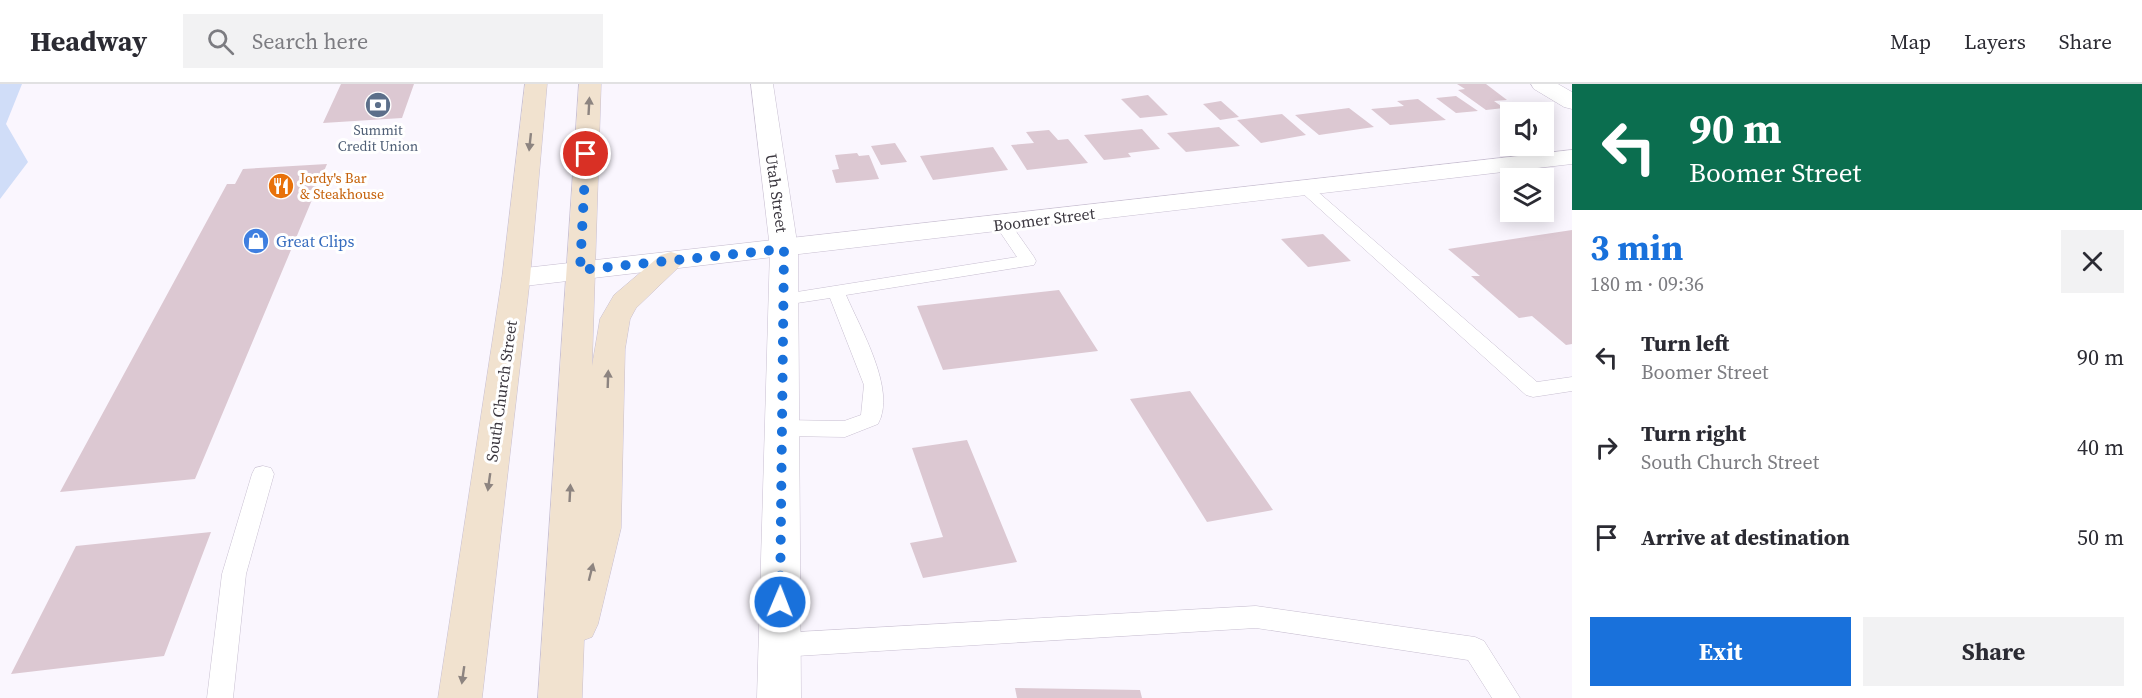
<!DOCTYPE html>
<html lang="en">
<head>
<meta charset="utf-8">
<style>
	:root { --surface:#fff; --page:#f2f2f3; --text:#2b2b33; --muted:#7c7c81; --line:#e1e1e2; --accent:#1971db }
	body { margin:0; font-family:"Source Serif 4",serif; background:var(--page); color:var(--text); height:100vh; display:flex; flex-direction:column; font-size:22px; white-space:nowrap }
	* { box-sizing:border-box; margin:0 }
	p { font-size:20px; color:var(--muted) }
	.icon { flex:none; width:33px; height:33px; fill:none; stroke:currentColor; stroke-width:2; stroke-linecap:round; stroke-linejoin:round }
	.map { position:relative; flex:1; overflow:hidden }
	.side { display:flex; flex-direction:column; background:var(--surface); width:570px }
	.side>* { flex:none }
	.banner { background:#0b6e4f; color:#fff; overflow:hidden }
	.tools { position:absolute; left:1500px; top:18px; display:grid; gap:12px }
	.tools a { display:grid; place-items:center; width:54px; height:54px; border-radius:0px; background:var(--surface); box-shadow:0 3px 15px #0003; font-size:30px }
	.pin { position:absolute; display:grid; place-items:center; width:51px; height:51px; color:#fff; margin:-26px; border:3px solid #fff; border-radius:50%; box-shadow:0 2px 6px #0007 }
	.me { position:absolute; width:66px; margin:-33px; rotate:1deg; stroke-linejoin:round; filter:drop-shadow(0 0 4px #0008) }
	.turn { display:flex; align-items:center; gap:21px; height:126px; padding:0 18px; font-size:27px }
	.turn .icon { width:78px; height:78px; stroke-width:2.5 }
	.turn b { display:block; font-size:42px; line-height:51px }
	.round { display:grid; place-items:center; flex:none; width:63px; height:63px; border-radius:0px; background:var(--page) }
	.overview { display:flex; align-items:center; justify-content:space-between; height:102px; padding:0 18px }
	h1 { font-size:36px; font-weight:700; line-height:45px; color:var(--accent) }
	.button { display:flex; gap:12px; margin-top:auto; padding:12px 18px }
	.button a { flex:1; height:69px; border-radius:0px; background:var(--accent); color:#fff; font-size:24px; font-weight:700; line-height:69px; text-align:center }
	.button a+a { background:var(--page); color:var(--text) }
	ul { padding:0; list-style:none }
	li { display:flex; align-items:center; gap:18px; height:90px; padding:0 18px }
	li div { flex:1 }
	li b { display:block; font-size:22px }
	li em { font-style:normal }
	header { display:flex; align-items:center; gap:36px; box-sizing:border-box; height:84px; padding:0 30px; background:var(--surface); border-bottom:2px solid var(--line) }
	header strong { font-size:28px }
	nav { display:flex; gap:33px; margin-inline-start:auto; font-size:21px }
	.search { width:420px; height:54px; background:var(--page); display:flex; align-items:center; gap:15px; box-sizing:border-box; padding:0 21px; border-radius:0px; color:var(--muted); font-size:22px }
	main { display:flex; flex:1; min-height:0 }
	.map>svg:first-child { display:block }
	.water { fill:#d0ddf8 }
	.building { fill:#dcc8d2 }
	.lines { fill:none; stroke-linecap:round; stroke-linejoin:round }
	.service-casing { stroke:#c8bfd1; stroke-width:1 }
	.minor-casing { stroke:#c8bfd1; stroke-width:1 }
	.tertiary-casing { stroke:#c8bfd1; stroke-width:1 }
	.secondary-casing { stroke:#c8bfd1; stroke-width:1 }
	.service { fill:#fff; fill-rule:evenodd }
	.minor { fill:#fff; fill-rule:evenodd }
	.tertiary { fill:#fff; fill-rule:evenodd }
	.secondary { fill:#f1e2cf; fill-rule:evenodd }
	.oneway { fill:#8d8480 }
	.route { stroke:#1971db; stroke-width:10; stroke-dasharray:0 18 }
	.labels { text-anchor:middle; stroke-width:6; stroke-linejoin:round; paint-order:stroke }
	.far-service-label { font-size:14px; fill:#4e5e75; stroke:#fff }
	.far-food-label { font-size:14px; fill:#c56008; stroke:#fff; text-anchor:start }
	.street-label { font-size:16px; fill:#3b373f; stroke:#fff }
	.shop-label { font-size:16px; fill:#366cbe; stroke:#fff; text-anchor:start }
</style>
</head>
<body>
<header>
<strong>Headway</strong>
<div class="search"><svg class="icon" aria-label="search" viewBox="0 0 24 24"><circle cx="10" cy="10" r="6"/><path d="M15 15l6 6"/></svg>Search here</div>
<nav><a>Map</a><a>Layers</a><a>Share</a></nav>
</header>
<main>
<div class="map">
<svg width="1572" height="614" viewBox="0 0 1572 614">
	<rect width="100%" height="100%" fill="#faf6fe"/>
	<path class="water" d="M0,0H22L6,40L28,78L0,115Z"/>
	<path class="building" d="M341,0H414L402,34L323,39Z
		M1457,0H1486L1507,16L1494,17L1504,24L1486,26L1458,6L1465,5Z
		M1148,11L1168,31L1140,34L1121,15Z
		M1456,12L1478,27L1456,29L1436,14Z
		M1418,15L1446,36L1390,41L1371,25L1404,22L1397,17Z
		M1221,17L1239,33L1220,36L1203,20Z
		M1349,24L1374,43L1319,51L1295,31Z
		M1282,30L1306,51L1261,59L1237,36Z
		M1219,43L1240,62L1186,68L1167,49Z
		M1142,45L1160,65L1128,69L1131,73L1104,76L1084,51Z
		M1049,46L1058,56L1068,55L1088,79L1027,86L1011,61L1034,59L1026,48Z
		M895,59L907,78L881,81L871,62Z
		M993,63L1008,86L933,96L920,72Z
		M857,69L859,72L869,71L879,95L836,99L832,86L839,85L835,71Z
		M327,80L195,395L60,408L227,100H235L243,85Z
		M1572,146V260L1566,261L1532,232L1519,234L1471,192H1480L1448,165Z
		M1323,150L1351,177L1308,183L1281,155Z
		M1059,206L1098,267L943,286L917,222Z
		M1190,307L1273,426L1207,438L1130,315Z
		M967,356L1017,478L923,494L910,459L943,453L912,364Z
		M211,448L164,572L11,590L76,462Z
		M1015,604L1140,606L1142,614H1017Z"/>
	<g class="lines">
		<g class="service-casing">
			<path id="service" d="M1305,99L1310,101L1537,298L1572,293V307L1533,313L1526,311L1300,107L1297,104Z
				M1002,134L1008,136L1034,173L1036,177L1034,181L846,211C860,244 897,306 878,340L845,353L782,352L775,349L772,344L775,339L782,336L844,337L861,331L864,301L830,214L784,221L778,219L775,215L778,211L1017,173L994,139Z
				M263,382L271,384L274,390L246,490L233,614H207L222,490L252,390L255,384Z
				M1256,522L1475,553L1484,557L1520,614H1492L1468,576L1256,544L780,573L771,569L768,561L771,553L780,549Z"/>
		</g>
		<g class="minor-casing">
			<path id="minor" d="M751,0H773L798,165L801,614H757L770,165Z"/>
		</g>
		<g class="tertiary-casing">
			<path id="tertiary" d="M1531,0H1558L1572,8V25L1564,23L1534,5Z
				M1572,66V80L516,203L506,201L502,194L506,187L516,185Z"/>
		</g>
		<g class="secondary-casing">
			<path id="secondary" d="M525,0H547L530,194L482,614H438L502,194Z
				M579,0H601L592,282L600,235L614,211L661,171L671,168L681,171L685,177L636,224L630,235L625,265L621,444L598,540L592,553L584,556L582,614H538Z"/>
		</g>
		<use href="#service" class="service"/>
		<use href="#minor" class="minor"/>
		<use href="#tertiary" class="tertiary"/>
		<use href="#secondary" class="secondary"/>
	</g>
	<defs><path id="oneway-solid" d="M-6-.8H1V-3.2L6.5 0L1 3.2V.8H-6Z" transform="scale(1.5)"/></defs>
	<g class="oneway">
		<use href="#oneway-solid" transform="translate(589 22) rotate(-87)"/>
		<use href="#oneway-solid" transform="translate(530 58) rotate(96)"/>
		<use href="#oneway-solid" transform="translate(608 295) rotate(-88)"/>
		<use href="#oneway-solid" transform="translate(489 398) rotate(98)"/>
		<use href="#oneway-solid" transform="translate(570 409) rotate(-87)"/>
		<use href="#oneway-solid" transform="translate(591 488) rotate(-76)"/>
		<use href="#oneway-solid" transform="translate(463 591) rotate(98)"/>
	</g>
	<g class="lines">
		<path class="route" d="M586,70L580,186L784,165L780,518"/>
	</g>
	<defs>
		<g id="bank-disc" transform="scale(1.35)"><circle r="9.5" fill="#5c6f8a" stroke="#fff"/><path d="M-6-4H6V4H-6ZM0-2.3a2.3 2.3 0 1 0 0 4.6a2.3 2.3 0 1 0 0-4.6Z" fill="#fff"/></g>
		<g id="restaurant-disc" transform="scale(1.35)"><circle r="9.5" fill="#e8710a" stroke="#fff"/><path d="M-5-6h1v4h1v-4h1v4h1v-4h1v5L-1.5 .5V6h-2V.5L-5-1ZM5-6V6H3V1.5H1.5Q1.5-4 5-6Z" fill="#fff"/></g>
		<g id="shop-disc" transform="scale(1.35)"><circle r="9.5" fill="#3f7fe0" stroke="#fff"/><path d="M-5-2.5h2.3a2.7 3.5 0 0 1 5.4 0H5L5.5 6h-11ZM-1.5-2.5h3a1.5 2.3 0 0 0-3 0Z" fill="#fff"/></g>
	</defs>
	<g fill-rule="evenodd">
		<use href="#bank-disc" x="378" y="21"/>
		<use href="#restaurant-disc" x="281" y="102"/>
		<use href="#shop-disc" x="256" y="157"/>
	</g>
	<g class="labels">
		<g class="far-service-label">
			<text x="378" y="51">Summit<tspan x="378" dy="16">Credit Union</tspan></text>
		</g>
		<g class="far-food-label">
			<text x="300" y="99">Jordy's Bar<tspan x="300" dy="16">&amp; Steakhouse</tspan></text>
		</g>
		<g class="street-label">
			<text transform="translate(777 109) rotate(82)" y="6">Utah Street</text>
			<text transform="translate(1044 135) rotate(-7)" y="6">Boomer Street</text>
			<text transform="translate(501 307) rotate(-82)" y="6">South Church Street</text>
		</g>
		<g class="shop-label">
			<text x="276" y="163">Great Clips</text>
		</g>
	</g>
</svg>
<div class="tools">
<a><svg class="icon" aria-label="sound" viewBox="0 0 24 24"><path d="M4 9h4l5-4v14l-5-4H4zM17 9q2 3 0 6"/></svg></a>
<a><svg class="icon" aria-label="layers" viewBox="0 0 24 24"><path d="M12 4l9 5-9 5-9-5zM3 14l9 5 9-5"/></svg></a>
</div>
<div class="pin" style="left:586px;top:70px;background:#d93025"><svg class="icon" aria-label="arrive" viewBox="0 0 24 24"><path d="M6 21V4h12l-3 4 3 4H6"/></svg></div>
<svg class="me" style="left:780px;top:518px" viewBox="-20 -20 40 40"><circle r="17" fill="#1971db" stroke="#fff" stroke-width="3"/><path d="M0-11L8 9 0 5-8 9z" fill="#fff"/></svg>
</div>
<section class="side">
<div class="banner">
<div class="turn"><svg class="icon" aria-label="left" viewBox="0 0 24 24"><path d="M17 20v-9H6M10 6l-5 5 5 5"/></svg><div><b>90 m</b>Boomer Street</div></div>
</div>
<div class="overview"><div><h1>3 min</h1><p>180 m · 09:36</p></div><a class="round"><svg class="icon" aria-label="close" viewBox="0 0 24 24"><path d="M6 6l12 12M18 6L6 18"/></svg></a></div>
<ul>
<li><svg class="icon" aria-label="left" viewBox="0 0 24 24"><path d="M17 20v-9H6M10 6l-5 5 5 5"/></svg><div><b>Turn left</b><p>Boomer Street</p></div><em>90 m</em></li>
<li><svg class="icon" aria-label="right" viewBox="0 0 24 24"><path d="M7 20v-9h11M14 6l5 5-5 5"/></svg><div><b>Turn right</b><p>South Church Street</p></div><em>40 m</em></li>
<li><svg class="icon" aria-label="arrive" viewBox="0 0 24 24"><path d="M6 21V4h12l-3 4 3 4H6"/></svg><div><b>Arrive at destination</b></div><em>50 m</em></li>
</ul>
<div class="button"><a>Exit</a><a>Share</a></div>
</section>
</main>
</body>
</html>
